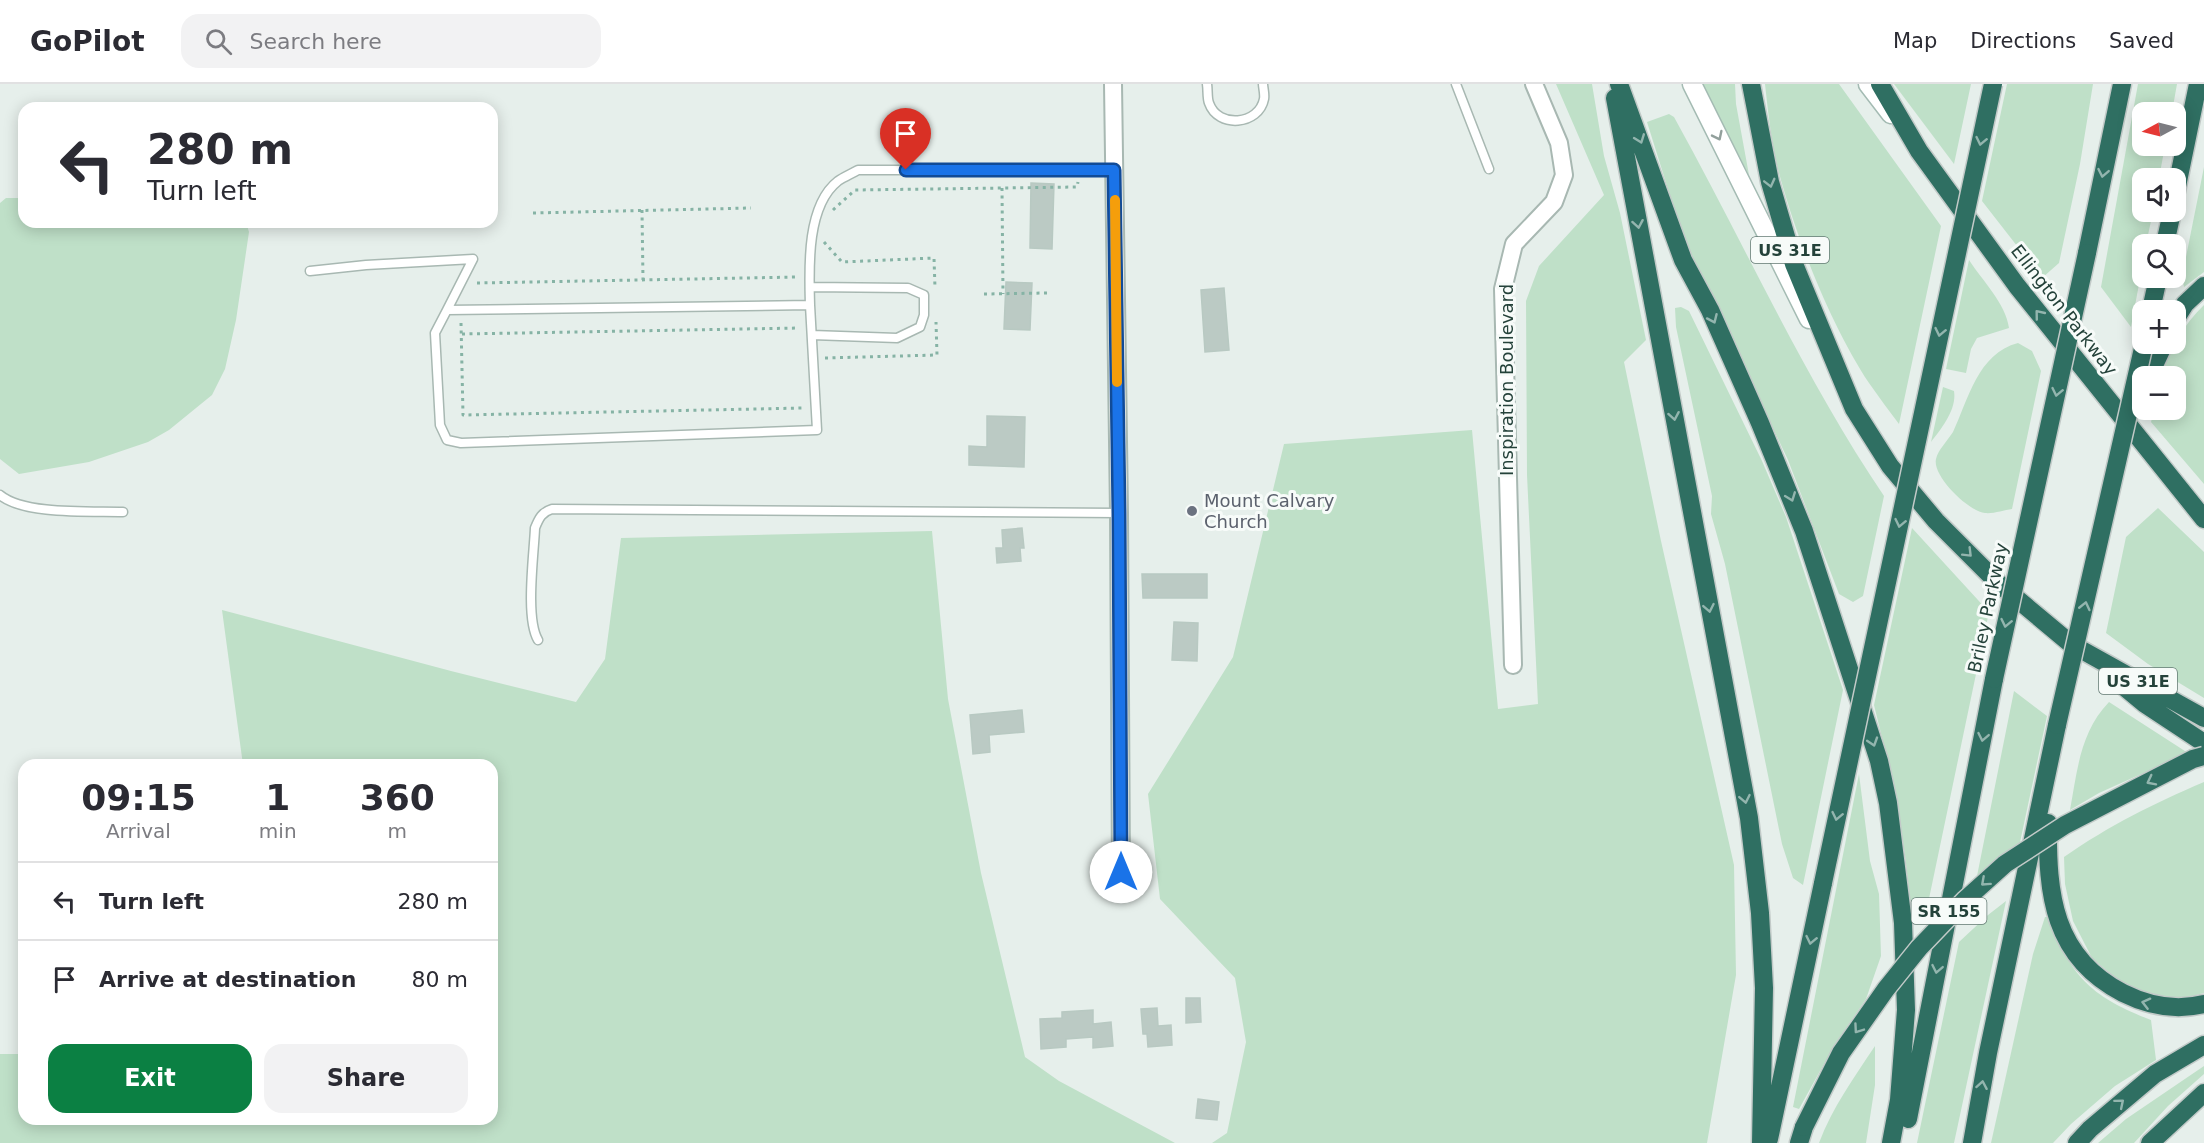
<!DOCTYPE html>
<html lang="en">
<head>
<meta charset="utf-8">
<style>
	:root { --surface:#fff; --page:#f2f2f3; --text:#2b2b33; --muted:#7c7c81; --line:#e1e1e2; --accent:#0b8043 }
	body { margin:0; font-family:"DejaVu Sans",sans-serif; background:var(--page); color:var(--text); height:100vh; display:flex; flex-direction:column; font-size:22px; white-space:nowrap }
	* { box-sizing:border-box; margin:0 }
	p { font-size:20px; color:var(--muted) }
	.icon { flex:none; width:33px; height:33px; fill:none; stroke:currentColor; stroke-width:2; stroke-linecap:round; stroke-linejoin:round }
	.map { position:relative; flex:1; overflow:hidden }
	.drawer { position:absolute; left:18px; top:675px; width:480px; height:366px; display:flex; flex-direction:column; background:var(--surface); border-radius:18px; box-shadow:0 3px 15px #0003 }
	.drawer>* { flex:none }
	.guide { position:absolute; left:18px; top:18px; width:480px; height:126px; border-radius:18px; box-shadow:0 3px 15px #0003; background:#fff; color:var(--text); overflow:hidden }
	.needle { width:39px; rotate:263deg }
	.controls { position:absolute; left:2132px; top:18px; display:grid; gap:12px }
	.controls a { display:grid; place-items:center; width:54px; height:54px; border-radius:12px; background:var(--surface); box-shadow:0 3px 15px #0003; font-size:30px }
	.pin { position:absolute; display:grid; place-items:center; width:51px; height:51px; color:#fff; margin:-62px -26px; border-radius:50% 50% 50% 0; rotate:-45deg; box-shadow:0 0 6px #0007 }
	.pin .icon { rotate:45deg }
	.me { position:absolute; width:66px; margin:-33px; rotate:0deg; stroke-linejoin:round; filter:drop-shadow(0 0 4px #0008) }
	.turn { display:flex; align-items:center; gap:21px; height:126px; padding:0 30px; font-size:27px }
	.turn .icon { width:78px; height:78px; stroke-width:2.5 }
	.turn b { display:block; font-size:42px; line-height:51px }
	.eta { display:flex; justify-content:space-evenly; align-items:center; height:102px; text-align:center }
	.eta b { font-size:36px; font-weight:700; line-height:42px }
	.action { display:flex; gap:12px; margin-top:auto; padding:12px 30px }
	.action a { flex:1; height:69px; border-radius:18px; background:var(--accent); color:#fff; font-size:24px; font-weight:700; line-height:69px; text-align:center }
	.action a+a { background:var(--page); color:var(--text) }
	ul { padding:0; list-style:none }
	li { display:flex; align-items:center; gap:18px; height:78px; padding:0 30px; border-top:2px solid var(--line) }
	li div { flex:1 }
	li b { display:block; font-size:22px }
	li em { font-style:normal }
	header { display:flex; align-items:center; gap:36px; box-sizing:border-box; height:84px; padding:0 30px; background:var(--surface); border-bottom:2px solid var(--line) }
	header strong { font-size:28px }
	nav { display:flex; gap:33px; margin-inline-start:auto; font-size:21px }
	.search { width:420px; height:54px; background:var(--page); display:flex; align-items:center; gap:15px; box-sizing:border-box; padding:0 21px; border-radius:18px; color:var(--muted); font-size:22px }
	.map>svg:first-child { display:block }
	.green { fill:#bfe0c8 }
	.building { fill:#bbcac4; stroke:#b8c9c2; stroke-width:1.5 }
	.lines { fill:none; stroke-linecap:round; stroke-linejoin:round }
	.lane-casing { stroke:#a8b8b2; stroke-width:11 }
	.street-casing { stroke:#a8b8b2; stroke-width:20 }
	.secondary-casing { stroke:#a4bbb3; stroke-width:21 }
	.highway-casing { stroke:#c2cac8; stroke-width:21 }
	.path { stroke:#86b3a5; stroke-width:3; stroke-dasharray:3 4.5; stroke-linecap:butt }
	.lane { stroke:#fff; stroke-width:8 }
	.street { stroke:#fff; stroke-width:16 }
	.secondary { stroke:#fff; stroke-width:18 }
	.highway { stroke:#2f6f62; stroke-width:18 }
	.highway-bridge-casing { stroke:#c2cac8; stroke-width:21; stroke-linecap:butt }
	.highway-bridge { stroke:#2f6f62; stroke-width:18 }
	.oneway { stroke:#92a09c }
	.oneway2 { stroke:#93b5ae }
	.route-casing { stroke:#114b97; stroke-width:15 }
	.route { stroke:#1a73e8; stroke-width:10 }
	.slow { stroke:#f59e0b; stroke-width:10 }
	.worship-dot { fill:#6b7280; stroke:#f7fbf9; stroke-width:2 }
	.labels { text-anchor:middle; stroke-width:6; stroke-linejoin:round; paint-order:stroke }
	.shield { fill:#f7fbf9; stroke:#637a73; stroke-width:1.5 }
	.shield-label { font-size:16px; font-weight:bold; fill:#24423a }
	.street-label { font-size:18px; fill:#24423a; stroke:#f7fbf9 }
	.worship-label { font-size:18px; fill:#5b616d; stroke:#f7fbf9; text-anchor:start }
</style>
</head>
<body>
<header>
<strong>GoPilot</strong>
<div class="search"><svg class="icon" aria-label="search" viewBox="0 0 24 24"><circle cx="10" cy="10" r="6"/><path d="M15 15l6 6"/></svg>Search here</div>
<nav><a>Map</a><a>Directions</a><a>Saved</a></nav>
</header>
<div class="map">
<svg width="2204" height="1059" viewBox="0 0 2204 1059">
	<rect width="100%" height="100%" fill="#e6efeb"/>
	<path class="green" d="M1556,0H1592L1604,72L1620,129L1646,256L1624,278L1661,457L1734,781L1736,891L1707,1059H1212L1227,1049L1246,958L1235,894L1160,815L1148,710L1233,573L1284,360L1472,346L1498,625L1538,620L1527,391L1526,217L1539,182L1604,111Z
		M1702,0H1735L1736,20L1749,91Z
		M1765,0H1839L1941,142L1899,340C1889,327 1879,313 1869,299C1831,242 1794,149 1777,81C1771,55 1768,27 1765,0Z
		M1894,0H1971L1954,80Z
		M2007,0H2093L2080,80L2059,179L2042,194L1982,117Z
		M2138,0H2177L2172,28H2142V62H2165L2159,94H2142V128H2153L2146,160H2142V184L2131,243L2101,203Z
		M1669,30L1674,33C1744,159 1803,292 1884,412L1863,512L1853,518L1839,510L1788,376L1694,177L1678,137L1647,38Z
		M2204,83V188L2184,203L2182,193Z
		M6,114H24V138H246L249,148L236,236L225,285L212,311L169,346L148,358L89,378L19,390L0,375V119Z
		M1969,176C1982,196 2006,220 2009,244L1977,254L1971,265L1966,289L1946,285Z
		M2204,221V400L2151,338L2154,326H2175V292H2162C2169,266 2184,240 2204,221Z
		M1681,223L1689,227L1762,377L1786,433L1843,606L1803,801L1793,794L1782,760L1725,480L1711,430L1712,412L1676,243L1675,224Z
		M2018,259L2032,267L2041,287L2012,425C2004,426 1993,430 1985,429C1968,427 1932,392 1936,375C1938,366 1948,356 1953,348C1968,316 1978,269 2018,259Z
		M1943,303L1954,307C1957,325 1942,344 1931,358Z
		M2158,424L2204,468V614L2148,580L2106,549L2126,453Z
		M1912,444L1989,528L1926,829L1923,840C1917,841 1914,838 1912,833L1905,771L1899,733L1890,686L1874,621Z
		M932,447L948,615L981,789L1025,973L1059,997L1175,1059H0V970H24V1035H492V681H243L222,526L451,587L576,618L605,575L621,454Z
		M2014,607L2047,632L2019,763L1976,797Z
		M2109,618L2188,669L2099,709L2070,726C2077,688 2080,648 2109,618Z
		M1859,690L1870,777L1879,810L1881,872L1866,915L1835,960L1799,1025L1793,1023Z
		M2204,698V909L2177,916L2146,910L2119,897L2092,874L2073,837L2065,800L2064,773C2110,741 2153,720 2204,698Z
		M2006,817L1954,1059H1917L1959,858L1988,831Z
		M2045,833H2049C2070,893 2092,913 2151,936L2156,976L2115,1002L2071,1040L2053,1059H1991L2033,870Z
		M1875,962V1001L1866,1059H1819C1832,1024 1855,992 1875,962Z
		M2204,982V990L2168,1022L2134,1059H2098L2126,1035Z"/>
	<path class="building" d="M1031,99L1054,100L1052,165L1030,164Z
		M1006,198L1032,199L1030,246L1004,245Z
		M1224,204L1229,266L1205,268L1201,206Z
		M987,332L1025,333L1024,383L969,381V362L987,363Z
		M1022,444L1024,464H1020L1021,477L997,479L996,464H1003L1002,446Z
		M1142,490H1207V514H1143Z
		M1174,538L1198,539L1197,577L1172,576Z
		M1022,626L1024,648L989,651L990,668L973,670L970,631Z
		M1186,914H1200L1201,938L1186,939Z
		M1157,924L1158,942L1171,941L1172,961L1148,963L1147,950H1143L1141,925Z
		M1093,926V940L1111,938L1113,962L1093,964V953L1066,955V963L1041,965L1040,935L1062,934V928Z
		M1198,1015L1219,1018L1217,1036L1196,1034Z"/>
	<g class="lines">
		<g class="lane-casing">
			<path id="lane" d="M1207,0C1208,6 1207,14 1209,19C1218,45 1259,41 1264,15C1265,10 1263,4 1263,0
				M1456,0L1489,85
				M310,187L366,181L473,175L447,226L810,221C809,185 806,122 838,97C844,93 851,90 858,86H1114
				M810,203L908,204L924,211V231L920,243L897,254L812,251
				M447,226L435,249L440,341L447,356L461,359L817,346L810,221
				M0,411C24,431 91,427 123,428
				M538,556C525,534 534,470 535,444C539,434 542,428 552,425L1119,429"/>
		</g>
		<g class="street-casing">
			<path id="street" d="M1113,0L1119,429L1121,788
				M1513,581L1503,205L1514,160L1554,118L1564,91L1559,59L1534,0"/>
		</g>
		<g class="secondary-casing">
			<path id="secondary" d="M1692,0L1809,235
				M1868,0L1891,30"/>
		</g>
		<g class="highway-casing">
			<path id="highway" d="M1619,0L1683,176L1710,226L1760,339L1804,447L1879,677L1888,719L1903,839L1906,926L1899,1016L1891,1059
				M1751,0L1770,98L1794,180L1854,325L1890,382L1936,437L1998,499L2071,560L2204,634
				M1880,0L1919,67L2017,202L2204,435
				M1615,14L1749,734L1760,829L1764,904L1761,1059
				M2175,112L2198,0
				M2165,160L2172,128
				M2087,169L2122,0
				M2151,226L2158,194
				M2175,236L2185,220L2204,202
				M2149,292L2164,260
				M2110,591L2145,620L2204,659
				M2048,739C2047,810 2053,873 2123,909C2149,922 2176,927 2204,920
				M1908,1035L1994,595
				M1769,1055L1823,799
				M1799,1059L1804,1043
				M1972,1059L1988,969L2057,641
				M2077,1059L2090,1045L2155,990L2204,961
				M2150,1059L2204,1009"/>
		</g>
		<path class="path" d="M1002,104L1003,210
			M642,126L643,196
			M833,126L855,106L1077,103L1078,98
			M533,129L751,124
			M824,158L842,178L934,174L935,204
			M477,199L798,193
			M984,210L1047,209
			M461,239L463,331L804,324
			M462,250L799,244
			M825,274L937,271L936,238"/>
		<use href="#lane" class="lane"/>
		<use href="#street" class="street"/>
		<use href="#secondary" class="secondary"/>
		<use href="#highway" class="highway"/>
		<g class="highway-bridge-casing">
			<path id="highway-bridge" d="M1994,595L2087,169
				M2057,641L2144,260
				M1823,799L1993,0
				M1804,1043L1841,969L1886,905L1919,864L1965,816L2005,780L2065,741L2193,675L2204,672"/>
		</g>
		<use href="#highway-bridge" class="highway-bridge"/>
	</g>
	<defs><path id="oneway-chevron" d="M-2-3.5L2.5 0L-2 3.5" fill="none" stroke-width="1.6" stroke-linecap="round" stroke-linejoin="round" transform="scale(1.5)"/></defs>
	<use class="oneway" href="#oneway-chevron" transform="translate(1718 52) rotate(64)"/>
	<g class="oneway2">
		<use href="#oneway-chevron" transform="translate(1640 55) rotate(69)"/>
		<use href="#oneway-chevron" transform="translate(1981 57) rotate(102)"/>
		<use href="#oneway-chevron" transform="translate(2103 89) rotate(101)"/>
		<use href="#oneway-chevron" transform="translate(1770 99) rotate(76)"/>
		<use href="#oneway-chevron" transform="translate(1638 140) rotate(80)"/>
		<use href="#oneway-chevron" transform="translate(2039 230) rotate(-129)"/>
		<use href="#oneway-chevron" transform="translate(1713 235) rotate(66)"/>
		<use href="#oneway-chevron" transform="translate(1940 248) rotate(102)"/>
		<use href="#oneway-chevron" transform="translate(2057 308) rotate(102)"/>
		<use href="#oneway-chevron" transform="translate(1674 332) rotate(80)"/>
		<use href="#oneway-chevron" transform="translate(1791 413) rotate(69)"/>
		<use href="#oneway-chevron" transform="translate(1900 439) rotate(102)"/>
		<use href="#oneway-chevron" transform="translate(1968 469) rotate(45)"/>
		<use href="#oneway-chevron" transform="translate(2085 522) rotate(-77)"/>
		<use href="#oneway-chevron" transform="translate(1709 524) rotate(79)"/>
		<use href="#oneway-chevron" transform="translate(2006 539) rotate(102)"/>
		<use href="#oneway-chevron" transform="translate(1983 653) rotate(101)"/>
		<use href="#oneway-chevron" transform="translate(1873 658) rotate(72)"/>
		<use href="#oneway-chevron" transform="translate(2151 697) rotate(153)"/>
		<use href="#oneway-chevron" transform="translate(1745 715) rotate(79)"/>
		<use href="#oneway-chevron" transform="translate(1837 732) rotate(102)"/>
		<use href="#oneway-chevron" transform="translate(1985 798) rotate(138)"/>
		<use href="#oneway-chevron" transform="translate(1811 856) rotate(102)"/>
		<use href="#oneway-chevron" transform="translate(1937 885) rotate(101)"/>
		<use href="#oneway-chevron" transform="translate(2146 919) rotate(-166)"/>
		<use href="#oneway-chevron" transform="translate(1858 945) rotate(125)"/>
		<use href="#oneway-chevron" transform="translate(1982 1001) rotate(-80)"/>
		<use href="#oneway-chevron" transform="translate(2120 1019) rotate(-40)"/>
	</g>
	<g class="lines">
		<g class="route-casing">
			<path id="route" d="M906,86H1114L1119,429L1121,788"/>
		</g>
		<use href="#route" class="route"/>
		<path class="slow" d="M1115,116L1117,298"/>
	</g>
	<circle class="worship-dot" cx="1192" cy="427" r="6"/>
	<g class="labels">
		<g class="shield">
			<rect x="1751" y="153" width="78" height="26" rx="4.5"/>
			<rect x="2099" y="584" width="78" height="26" rx="4.5"/>
			<rect x="1911.5" y="814" width="75" height="26" rx="4.5"/>
		</g>
		<g class="shield-label">
			<text x="1790" y="172">US 31E</text>
			<text x="2138" y="603">US 31E</text>
			<text x="1949" y="833">SR 155</text>
		</g>
		<g class="street-label">
			<text transform="translate(2064 226) rotate(52)" y="6">Ellington Parkway</text>
			<text transform="translate(1507 296) rotate(-90)" y="6">Inspiration Boulevard</text>
			<text transform="translate(1988 524) rotate(-78)" y="6">Briley Parkway</text>
		</g>
		<g class="worship-label">
			<text x="1204" y="423">Mount Calvary<tspan x="1204" dy="21">Church</tspan></text>
		</g>
	</g>
</svg>
<div class="controls">
<a><svg class="needle" viewBox="-14 -14 28 28"><path d="M0-13l5 13h-10z" fill="#e53935"/><path d="M0 13l5-13h-10z" fill="#7c7c81"/></svg></a>
<a><svg class="icon" aria-label="sound" viewBox="0 0 24 24"><path d="M4 9h4l5-4v14l-5-4H4zM17 9q2 3 0 6"/></svg></a>
<a><svg class="icon" aria-label="search" viewBox="0 0 24 24"><circle cx="10" cy="10" r="6"/><path d="M15 15l6 6"/></svg></a>
<a>+</a>
<a>−</a>
</div>
<div class="pin" style="left:906px;top:86px;background:#d93025"><svg class="icon" aria-label="arrive" viewBox="0 0 24 24"><path d="M6 21V4h12l-3 4 3 4H6"/></svg></div>
<svg class="me" style="left:1121px;top:788px" viewBox="-20 -20 40 40"><circle r="19" fill="#fff"/><path d="M0-13L10 11 0 6-10 11z" fill="#1a73e8"/></svg>
<div class="guide">
<div class="turn"><svg class="icon" aria-label="left" viewBox="0 0 24 24"><path d="M17 20v-9H6M10 6l-5 5 5 5"/></svg><div><b>280 m</b>Turn left</div></div>
</div>
<section class="drawer">
<div class="eta">
<div><b>09:15</b><p>Arrival</p></div>
<div><b>1</b><p>min</p></div>
<div><b>360</b><p>m</p></div>
</div>
<ul>
<li><svg class="icon" aria-label="left" viewBox="0 0 24 24"><path d="M17 20v-9H6M10 6l-5 5 5 5"/></svg><div><b>Turn left</b></div><em>280 m</em></li>
<li><svg class="icon" aria-label="arrive" viewBox="0 0 24 24"><path d="M6 21V4h12l-3 4 3 4H6"/></svg><div><b>Arrive at destination</b></div><em>80 m</em></li>
</ul>
<div class="action"><a>Exit</a><a>Share</a></div>
</section>
</div>
</body>
</html>
